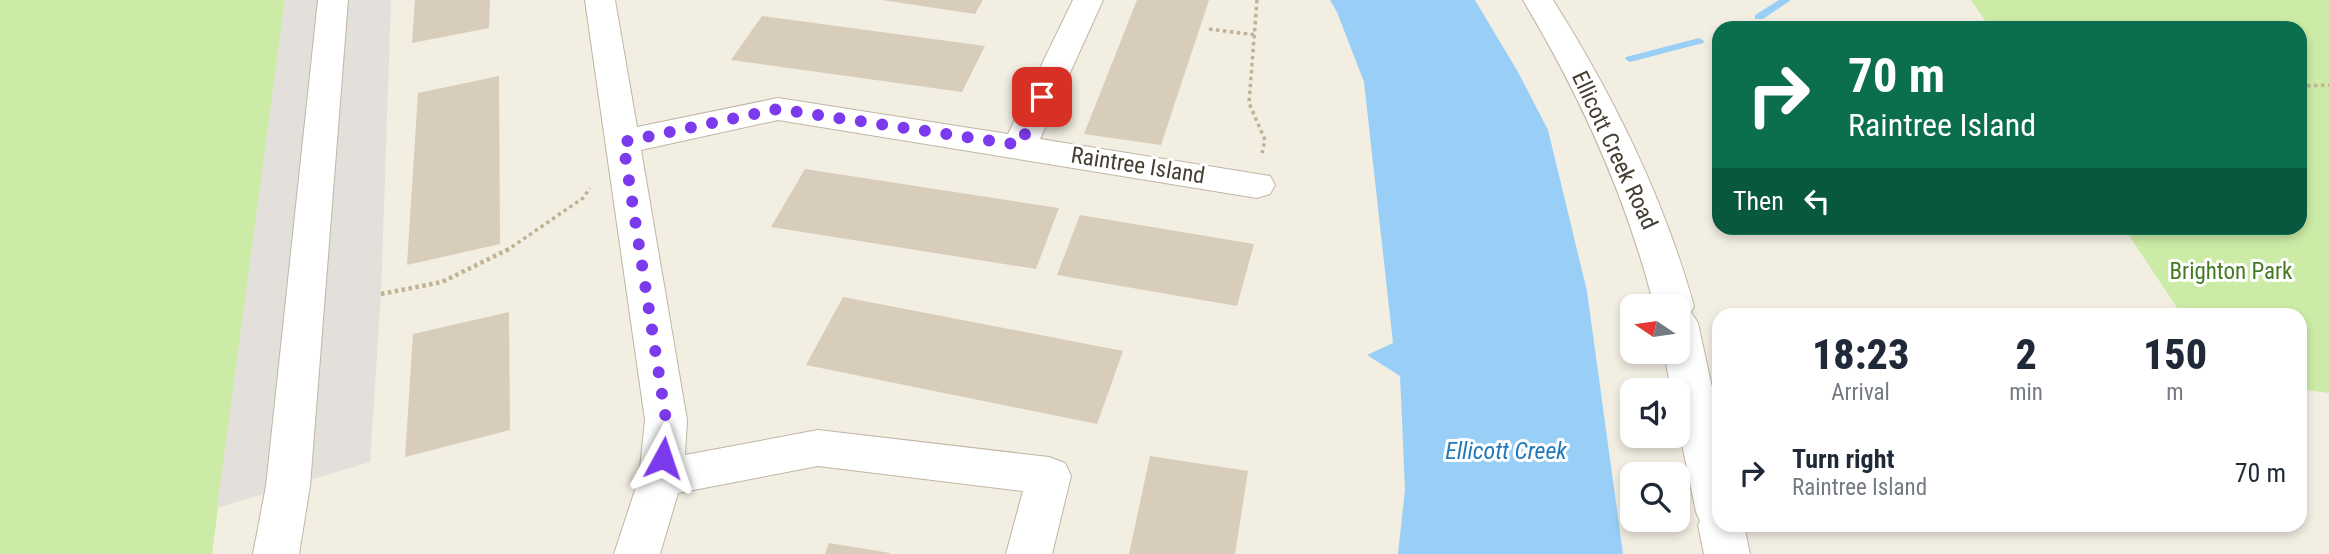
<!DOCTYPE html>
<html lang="en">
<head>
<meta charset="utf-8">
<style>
	:root { --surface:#fff; --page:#f6f6f7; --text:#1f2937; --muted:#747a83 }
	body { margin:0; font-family:"Roboto Condensed",sans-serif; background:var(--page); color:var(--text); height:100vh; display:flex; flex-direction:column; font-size:26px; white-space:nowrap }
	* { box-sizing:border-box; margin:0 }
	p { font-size:23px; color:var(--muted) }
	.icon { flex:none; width:38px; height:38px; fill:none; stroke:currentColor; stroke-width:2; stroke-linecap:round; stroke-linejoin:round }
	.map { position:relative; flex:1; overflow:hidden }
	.details { position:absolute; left:1712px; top:308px; width:595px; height:224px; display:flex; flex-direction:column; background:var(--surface); border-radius:21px; box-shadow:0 4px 10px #0003 }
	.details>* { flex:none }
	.top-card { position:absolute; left:1712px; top:21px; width:595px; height:214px; border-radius:21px; box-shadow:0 4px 10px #0003; background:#0b6e4f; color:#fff; overflow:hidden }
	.needle { width:46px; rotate:283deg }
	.controls { position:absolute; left:1620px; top:294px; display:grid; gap:14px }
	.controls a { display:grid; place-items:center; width:70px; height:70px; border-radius:14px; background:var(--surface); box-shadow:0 4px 10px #0003; font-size:35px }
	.pin { position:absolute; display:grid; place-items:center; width:60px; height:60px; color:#fff; margin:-30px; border-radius:14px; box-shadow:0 4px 10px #0006 }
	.me { position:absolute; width:77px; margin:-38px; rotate:5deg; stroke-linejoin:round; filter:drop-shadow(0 0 5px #0008) }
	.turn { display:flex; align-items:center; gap:24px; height:147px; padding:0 21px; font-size:32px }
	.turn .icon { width:91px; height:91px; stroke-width:2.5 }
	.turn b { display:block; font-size:49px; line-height:60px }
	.then { display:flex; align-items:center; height:66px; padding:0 21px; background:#0003; gap:14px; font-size:26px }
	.eta { display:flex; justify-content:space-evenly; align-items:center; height:119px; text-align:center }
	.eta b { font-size:42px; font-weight:800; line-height:49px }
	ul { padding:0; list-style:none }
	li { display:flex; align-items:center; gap:21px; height:91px; padding:0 21px }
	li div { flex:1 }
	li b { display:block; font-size:26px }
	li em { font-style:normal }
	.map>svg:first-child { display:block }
	.green { fill:#cceba7 }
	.parking { fill:#e3e0dc }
	.water { fill:#99cff6 }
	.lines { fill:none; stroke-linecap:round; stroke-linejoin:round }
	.stream { fill:#99cff6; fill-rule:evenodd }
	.building { fill:#d8ccba }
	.minor-casing { stroke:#bfb6a4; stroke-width:2 }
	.path-far1 { stroke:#c2b295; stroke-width:3.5; stroke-dasharray:3.5 3.5; stroke-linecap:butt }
	.path { stroke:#c2b295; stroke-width:4.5; stroke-dasharray:3.5 3.5; stroke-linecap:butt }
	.minor { fill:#fff; fill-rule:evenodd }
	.route { stroke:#7c3aed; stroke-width:12; stroke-dasharray:0 21.6 }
	.labels { text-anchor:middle; stroke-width:6; stroke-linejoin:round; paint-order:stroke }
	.street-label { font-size:23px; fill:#453e32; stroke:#fff }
	.park-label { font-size:23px; fill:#437a22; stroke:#fff }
	.water-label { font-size:24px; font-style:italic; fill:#2479b8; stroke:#fff }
</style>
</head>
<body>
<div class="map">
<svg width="2329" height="554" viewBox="0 0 2329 554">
	<rect width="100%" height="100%" fill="#f3eee2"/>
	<path class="green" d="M0,0H285L212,554H0Z
		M1971,0H2329V393L2300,389V315H2182L2124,228H2300V28H1990Z"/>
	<path class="parking" d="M285,0H391L381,294L370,462L217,508Z"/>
	<path class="water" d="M1330,0H1475L1518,72L1548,130L1587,291L1623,554H1398L1405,489L1400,376L1367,355L1393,343L1364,82L1337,12Z"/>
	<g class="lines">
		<path class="stream" d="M1779,0H1791L1763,19H1755V15Z
			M1699,38L1704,41L1703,43L1630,62L1625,59L1626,57Z"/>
	</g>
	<path class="building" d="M415,0H490L489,28L412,43Z
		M882,0H983L975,14Z
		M1137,0H1209L1161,145L1084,134Z
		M762,16L985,46L962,92L731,60Z
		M499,76L500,244L407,265L418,93Z
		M805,169L1059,208L1036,269L771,227Z
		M1080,215L1254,244L1237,306L1057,275Z
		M843,297L1123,351L1097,424L806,365Z
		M509,312L510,430L405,457L413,334Z
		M1150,456L1248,471L1235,554H1129Z
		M829,543L890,553V554H825Z"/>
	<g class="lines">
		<g class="minor-casing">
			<path id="minor" d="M318,0H348L310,486L299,554H253L266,486Z
				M585,0H615L637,127L778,98L1008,134L1073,0H1103L1040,139L1270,176L1275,185L1270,194L1257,198L778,120L641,150L687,420L685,455L818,430L1049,457L1065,463L1071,476L1052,554H1006L1023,491L818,466L678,493L660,554H614L639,478L645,420Z
				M1523,0H1553C1614,97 1663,196 1694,306L1691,312L1698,323L1718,415V525H1744L1750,554H1704L1698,525L1700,521L1696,512L1678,425V390H1671L1664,352H1678V306H1654C1626,196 1581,97 1523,0Z"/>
		</g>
		<path class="path-far1" d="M1257,0L1249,103L1265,140L1262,153
			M1209,29L1256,35
			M2300,86L2329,85
			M506,251L583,198L590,188"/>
		<path class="path" d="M381,294L442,282L509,249"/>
		<use href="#minor" class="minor"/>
	</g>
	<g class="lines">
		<path class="route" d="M663,458L666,420L623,142L778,109L1020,145L1042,97"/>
	</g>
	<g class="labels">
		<g class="street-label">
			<text transform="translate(1615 150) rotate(65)" y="8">Ellicott Creek Road</text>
			<text transform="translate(1138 165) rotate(9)" y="8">Raintree Island</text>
		</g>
		<g class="park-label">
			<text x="2231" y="279">Brighton Park</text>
		</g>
		<g class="water-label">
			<text x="1506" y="459">Ellicott Creek</text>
		</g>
	</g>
</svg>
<div class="controls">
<a><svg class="needle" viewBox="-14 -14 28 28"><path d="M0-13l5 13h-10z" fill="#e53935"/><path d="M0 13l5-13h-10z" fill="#747a83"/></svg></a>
<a><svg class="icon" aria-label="sound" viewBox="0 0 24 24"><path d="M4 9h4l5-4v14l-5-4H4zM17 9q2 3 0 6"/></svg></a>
<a><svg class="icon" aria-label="search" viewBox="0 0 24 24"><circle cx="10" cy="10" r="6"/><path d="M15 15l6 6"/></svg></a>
</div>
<div class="pin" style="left:1042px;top:97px;background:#d93025"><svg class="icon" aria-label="arrive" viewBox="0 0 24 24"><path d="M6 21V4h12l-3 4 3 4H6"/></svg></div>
<svg class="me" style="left:663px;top:458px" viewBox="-20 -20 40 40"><path d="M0-17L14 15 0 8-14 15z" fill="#7c3aed" stroke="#fff" stroke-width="4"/></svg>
<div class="top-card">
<div class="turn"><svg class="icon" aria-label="right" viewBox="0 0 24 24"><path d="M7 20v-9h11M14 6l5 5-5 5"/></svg><div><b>70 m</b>Raintree Island</div></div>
<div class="then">Then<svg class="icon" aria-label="left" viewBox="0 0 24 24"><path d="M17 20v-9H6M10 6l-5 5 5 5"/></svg></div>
</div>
<section class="details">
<div class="eta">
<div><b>18:23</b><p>Arrival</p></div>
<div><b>2</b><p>min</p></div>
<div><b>150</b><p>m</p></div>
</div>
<ul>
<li><svg class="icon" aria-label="right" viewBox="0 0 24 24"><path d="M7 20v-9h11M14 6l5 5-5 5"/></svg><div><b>Turn right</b><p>Raintree Island</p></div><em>70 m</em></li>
</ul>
</section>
</div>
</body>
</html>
